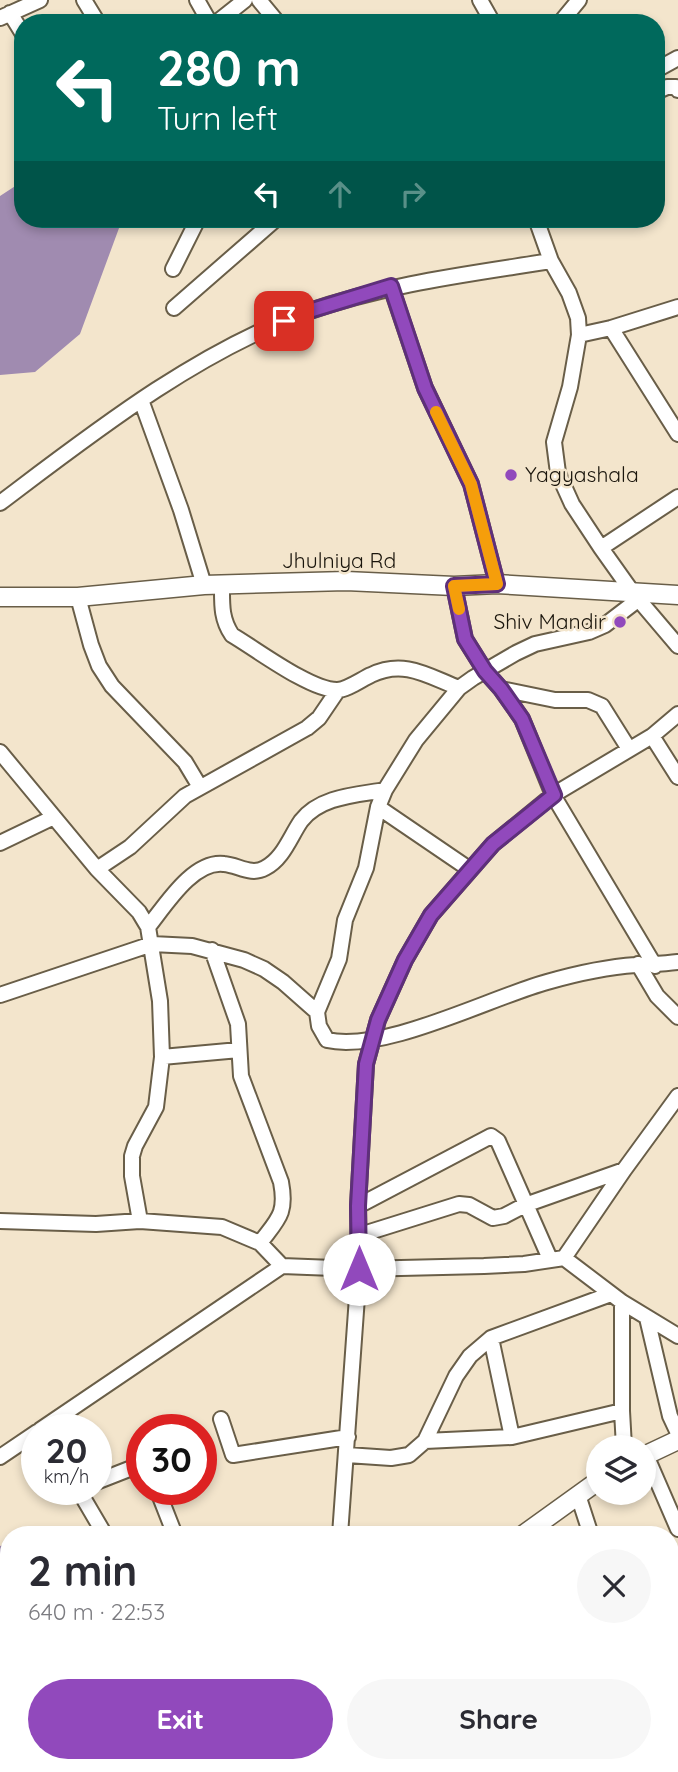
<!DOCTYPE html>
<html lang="en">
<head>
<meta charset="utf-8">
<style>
	:root { --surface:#fff; --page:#f7f7f7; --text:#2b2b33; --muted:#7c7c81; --accent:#9149bc }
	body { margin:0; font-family:Quicksand,sans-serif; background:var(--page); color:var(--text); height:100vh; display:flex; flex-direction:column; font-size:26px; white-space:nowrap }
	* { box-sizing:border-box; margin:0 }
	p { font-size:23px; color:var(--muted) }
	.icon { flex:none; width:38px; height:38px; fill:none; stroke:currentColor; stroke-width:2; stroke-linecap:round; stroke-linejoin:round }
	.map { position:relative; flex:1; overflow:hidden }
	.side { position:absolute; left:0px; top:1526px; width:679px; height:247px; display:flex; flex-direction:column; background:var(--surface); border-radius:28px 28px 0 0; box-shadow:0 4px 10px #0003 }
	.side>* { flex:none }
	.banner { position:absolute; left:14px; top:14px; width:651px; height:214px; border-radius:28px; box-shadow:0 4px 10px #0003; background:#00695c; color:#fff; overflow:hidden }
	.controls { position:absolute; left:586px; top:1435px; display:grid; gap:14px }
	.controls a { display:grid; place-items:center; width:70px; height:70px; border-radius:50%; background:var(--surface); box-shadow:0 4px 10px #0003; font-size:35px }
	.speed { position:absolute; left:21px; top:1414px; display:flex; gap:14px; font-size:35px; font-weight:700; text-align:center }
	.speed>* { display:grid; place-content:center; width:91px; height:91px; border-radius:50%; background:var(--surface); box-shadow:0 4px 10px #0003; line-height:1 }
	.speed small { font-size:18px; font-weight:400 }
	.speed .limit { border:10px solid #d22; background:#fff; color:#111 }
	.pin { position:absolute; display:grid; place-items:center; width:60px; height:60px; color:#fff; margin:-30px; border-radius:14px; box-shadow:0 4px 10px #0006 }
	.me { position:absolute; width:77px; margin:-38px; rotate:0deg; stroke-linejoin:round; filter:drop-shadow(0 0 5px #0008) }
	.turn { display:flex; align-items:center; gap:24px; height:147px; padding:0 28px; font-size:32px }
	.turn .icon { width:91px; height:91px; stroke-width:2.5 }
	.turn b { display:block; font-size:49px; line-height:60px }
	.lanes { display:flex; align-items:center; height:66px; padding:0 28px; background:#0003; justify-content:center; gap:35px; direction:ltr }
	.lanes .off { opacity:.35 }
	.round { display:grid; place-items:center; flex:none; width:74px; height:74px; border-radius:37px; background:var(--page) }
	.summary { display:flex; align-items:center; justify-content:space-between; height:119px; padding:0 28px }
	h1 { font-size:42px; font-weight:800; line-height:52px }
	.primary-button { display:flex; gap:14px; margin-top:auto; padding:14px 28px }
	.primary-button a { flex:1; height:80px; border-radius:42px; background:var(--accent); color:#fff; font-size:28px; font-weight:800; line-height:80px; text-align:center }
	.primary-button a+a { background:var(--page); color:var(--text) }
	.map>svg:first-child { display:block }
	.water { fill:#a08bb0 }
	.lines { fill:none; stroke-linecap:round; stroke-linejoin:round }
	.service-casing { stroke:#695e48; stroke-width:10 }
	.minor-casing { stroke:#695e48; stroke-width:18 }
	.tertiary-casing { stroke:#695e48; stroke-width:21 }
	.service { stroke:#fff; stroke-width:7 }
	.minor { stroke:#fff; stroke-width:14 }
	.tertiary { stroke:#fff; stroke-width:18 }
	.route-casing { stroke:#5e2f7a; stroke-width:18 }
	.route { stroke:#9149bc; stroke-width:12 }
	.slow { stroke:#f59e0b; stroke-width:12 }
	.poi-dot { fill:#9149bc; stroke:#f3e5cc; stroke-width:2.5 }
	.labels { text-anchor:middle; stroke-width:5; stroke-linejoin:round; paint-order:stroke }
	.poi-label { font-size:21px; fill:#1a150c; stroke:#f3e5cc; text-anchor:start }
	.street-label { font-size:21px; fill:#1a150c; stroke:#f3e5cc }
</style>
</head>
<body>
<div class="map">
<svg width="678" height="1772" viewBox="0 0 678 1772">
	<rect width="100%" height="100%" fill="#f3e5cc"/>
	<path class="water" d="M23,181V219L122,220L80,334L35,372L0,375V196Z
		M9,1544V1651H8L0,1591V1546Z
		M331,1764H397L400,1769L410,1764H568L570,1772H337Z"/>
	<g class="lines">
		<g class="service-casing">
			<path id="service" d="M584,1764L586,1772"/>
		</g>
		<g class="minor-casing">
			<path id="minor" d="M84,0L98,23
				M197,0L210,23
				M259,0L278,23
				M480,0L493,23
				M10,13L23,34
				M0,18L40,0
				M216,23L245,0
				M560,23L579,0
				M656,70L678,58
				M656,92L667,87H676L678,90
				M536,219L551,261L569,293L578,318L579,335L570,387L554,442L558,473L572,504L601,548L633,593L678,646
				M173,269L198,219
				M391,287L425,388L471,484L497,584
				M174,308L276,219
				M611,328L678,434
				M579,335L611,328L678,307
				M141,400L181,510L204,585
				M0,503C94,432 196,352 307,312C386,284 469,274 551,261
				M601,548L678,497
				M222,585C222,604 221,619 232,635C256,649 310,690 337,690C347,690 362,679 371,675C404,659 428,676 459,688
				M454,586L465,639L485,671L501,689L522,719L553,795L655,966
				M78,597L91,645L99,666L112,686L185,762L200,787
				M639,599L605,625L589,632L535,644L516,653L473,678L459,688L416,740L385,790L378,807L366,868L345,920L339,959L317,1012L319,1026L327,1040C384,1053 489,998 547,982C575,974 606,967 636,965C650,964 664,964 678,962
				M501,689L555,700H588L602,706L629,749
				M652,736L678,777
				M0,752L97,869L139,912L148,927L160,1001L162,1057L156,1107L135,1146L132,1156V1176L140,1221L222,1227L260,1243L282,1266
				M378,807L469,869
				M0,843L54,817
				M97,869L130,847L185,796L307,728L319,718L338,690
				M148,927C165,906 193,860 224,864C238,865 251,876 265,868C283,859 290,837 301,821C320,796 357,795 385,790
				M212,950L238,1024L241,1076L281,1182C287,1214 278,1219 260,1243
				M638,964L657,996L678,1017
				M0,995L152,944L192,946L244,960L264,969L283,982L317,1012
				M162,1057L239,1050
				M358,1206L491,1136L498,1141L550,1259
				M0,1221L96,1224L140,1221
				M360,1235L459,1204L469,1205L493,1218L504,1216L525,1205L624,1170
				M564,1258L624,1170L678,1096
				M622,1302V1411L624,1447
				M647,1318L670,1416L678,1433
				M491,1338L512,1437
				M221,1419L233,1455L348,1437
				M40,1430L282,1266L359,1269L484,1266L524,1264L564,1258L622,1302L678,1336
				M425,1441L512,1437L622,1411
				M347,1455L391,1458L409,1455L425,1441L456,1376L470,1356L491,1338L611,1294
				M646,1455L678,1529
				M0,1457L37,1432
				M96,1482L142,1464
				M78,1489L105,1535
				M157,1489L175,1535
				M578,1495L591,1535
				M340,1535L359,1269L358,1206L366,1064L378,1020L405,960L431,915L493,844L553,795L652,736L678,714
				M0,1662L9,1660
				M47,1764L49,1772"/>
		</g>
		<g class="tertiary-casing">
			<path id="tertiary" d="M0,597H78L204,585L346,581L454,586L497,584L678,595
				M644,1456L678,1440
				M523,1535L598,1481
				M237,1772L244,1764"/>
		</g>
		<use href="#service" class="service"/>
		<use href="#minor" class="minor"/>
		<use href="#tertiary" class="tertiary"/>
	</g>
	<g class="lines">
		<g class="route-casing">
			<path id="route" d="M284,321L306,312L391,286L425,388L471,484L497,584L454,586L465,639L485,671L501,689L522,719L554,795L493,844L431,915L405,960L378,1020L366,1064L358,1206L359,1269"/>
		</g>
		<use href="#route" class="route"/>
		<path class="slow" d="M436,412L471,484L497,584L454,586L459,609"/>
	</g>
	<g class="poi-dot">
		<circle cx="511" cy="475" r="7"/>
		<circle cx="620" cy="622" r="7"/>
	</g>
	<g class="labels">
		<g class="poi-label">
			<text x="525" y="482">Yagyashala</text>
			<text x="606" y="629" text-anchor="end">Shiv Mandir</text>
		</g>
		<g class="street-label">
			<text x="339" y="568">Jhulniya Rd</text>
		</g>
	</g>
</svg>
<div class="controls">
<a><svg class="icon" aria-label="layers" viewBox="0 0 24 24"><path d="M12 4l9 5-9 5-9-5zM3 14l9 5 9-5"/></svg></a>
</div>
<div class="speed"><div>20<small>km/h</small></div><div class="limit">30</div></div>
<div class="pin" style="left:284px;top:321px;background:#d93025"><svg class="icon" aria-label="arrive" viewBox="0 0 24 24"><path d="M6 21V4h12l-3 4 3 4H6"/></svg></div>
<svg class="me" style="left:359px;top:1269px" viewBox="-20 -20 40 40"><circle r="19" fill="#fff"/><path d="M0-13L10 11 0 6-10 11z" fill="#9149bc"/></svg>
<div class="banner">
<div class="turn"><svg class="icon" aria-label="left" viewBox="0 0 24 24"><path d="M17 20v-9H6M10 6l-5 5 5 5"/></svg><div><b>280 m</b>Turn left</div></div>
<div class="lanes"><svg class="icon" aria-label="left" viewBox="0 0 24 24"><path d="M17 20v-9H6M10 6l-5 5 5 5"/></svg><svg class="icon off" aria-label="ahead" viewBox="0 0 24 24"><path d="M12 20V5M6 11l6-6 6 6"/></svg><svg class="icon off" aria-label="right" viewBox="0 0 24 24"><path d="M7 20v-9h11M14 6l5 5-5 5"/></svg></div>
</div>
<section class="side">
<div class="summary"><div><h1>2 min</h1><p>640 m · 22:53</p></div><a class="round"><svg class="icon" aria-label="close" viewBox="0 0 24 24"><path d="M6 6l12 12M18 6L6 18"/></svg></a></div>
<div class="primary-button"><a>Exit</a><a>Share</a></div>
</section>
</div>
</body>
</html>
